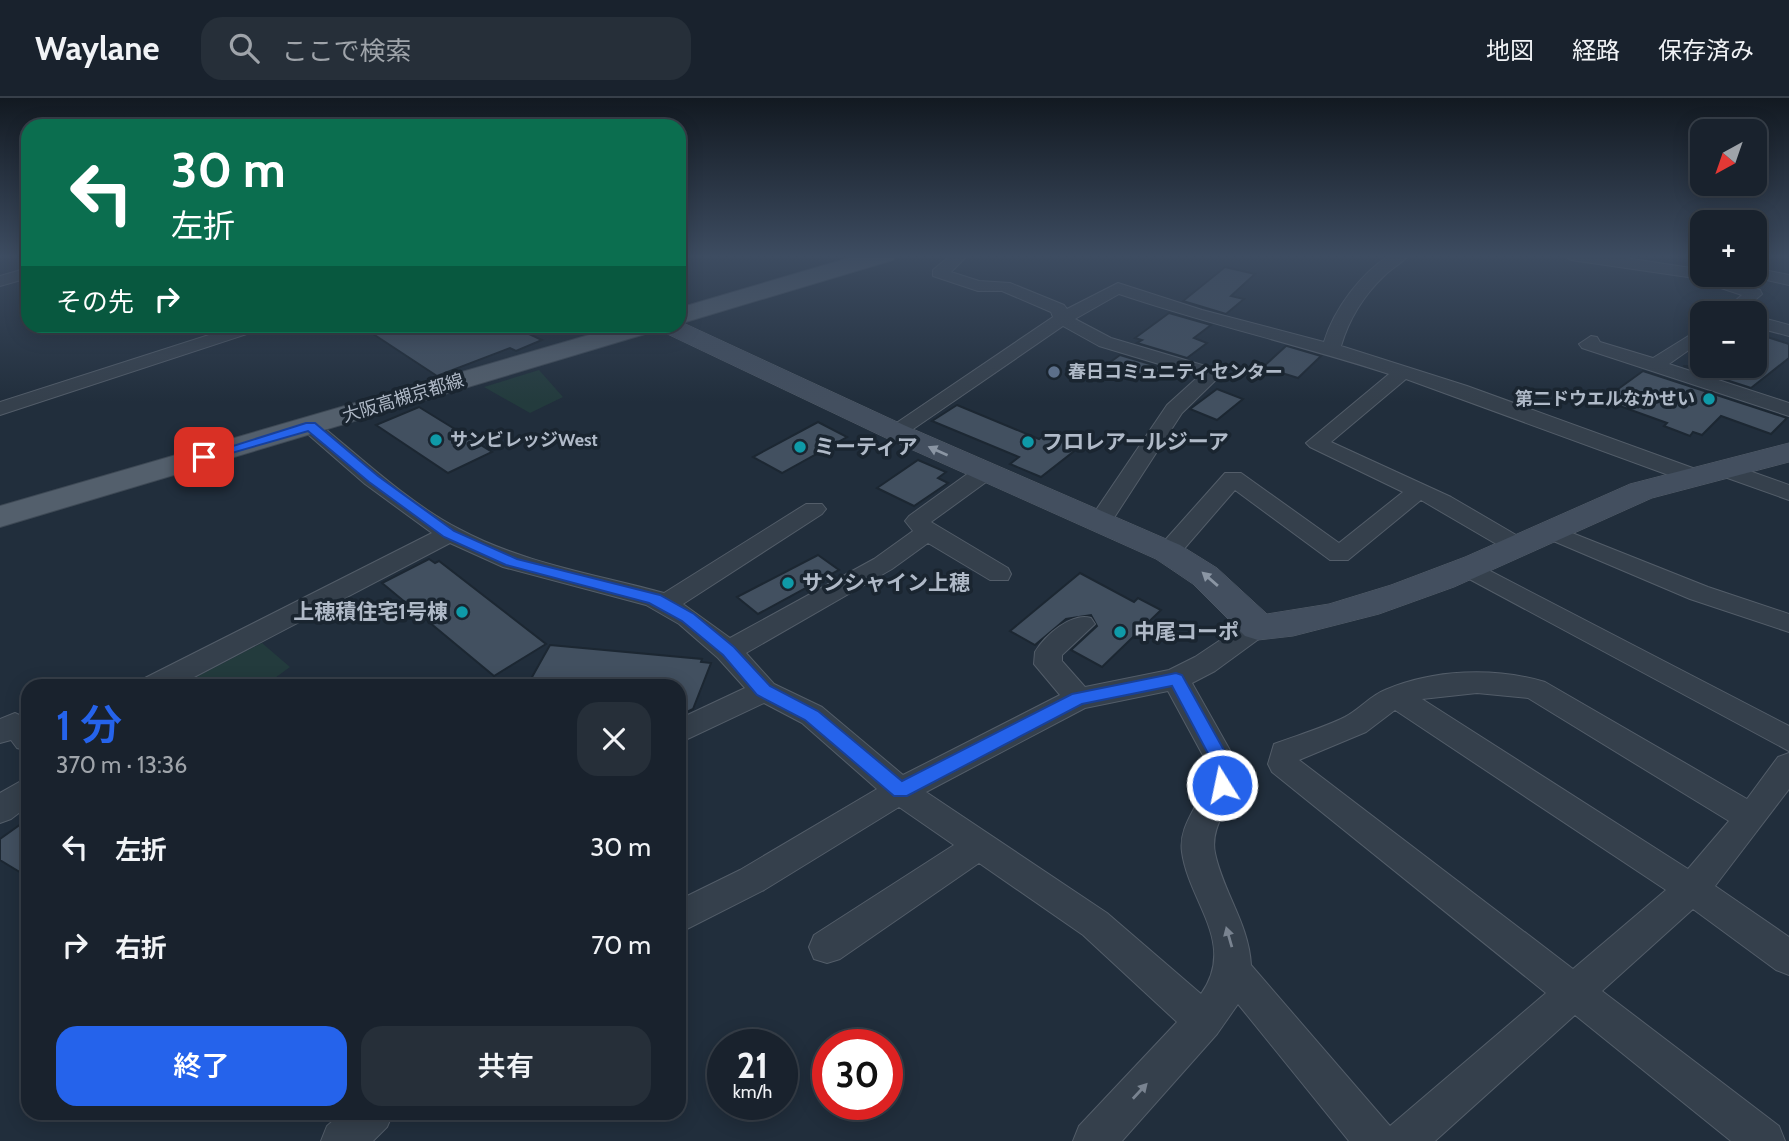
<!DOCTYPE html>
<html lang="ja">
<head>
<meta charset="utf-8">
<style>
	:root { --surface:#19222d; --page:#262f39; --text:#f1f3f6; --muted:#9fa4aa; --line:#373f49; --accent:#2563eb }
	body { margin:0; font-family:Cabin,"Noto Sans JP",sans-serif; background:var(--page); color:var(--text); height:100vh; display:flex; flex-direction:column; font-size:26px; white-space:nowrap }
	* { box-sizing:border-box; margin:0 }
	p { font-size:23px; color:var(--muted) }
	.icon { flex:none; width:38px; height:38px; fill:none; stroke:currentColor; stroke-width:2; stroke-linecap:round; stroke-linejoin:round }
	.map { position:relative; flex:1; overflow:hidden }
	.panel { position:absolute; left:21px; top:581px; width:665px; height:441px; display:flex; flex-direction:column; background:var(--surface); border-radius:21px; box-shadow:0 4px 18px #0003,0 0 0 2px var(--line) }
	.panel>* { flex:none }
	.guide { position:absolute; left:21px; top:21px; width:665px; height:214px; border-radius:21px; box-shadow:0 4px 18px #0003,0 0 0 2px var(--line); background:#0b6e4f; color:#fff; overflow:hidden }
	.needle { width:46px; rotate:220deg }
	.fabs { position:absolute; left:1690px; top:21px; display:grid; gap:14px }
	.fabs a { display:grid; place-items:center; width:77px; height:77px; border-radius:14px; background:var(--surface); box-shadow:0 4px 18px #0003,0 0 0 2px var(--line); font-size:35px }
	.speed { position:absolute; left:707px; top:931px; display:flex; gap:14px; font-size:35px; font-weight:700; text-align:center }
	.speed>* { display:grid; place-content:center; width:91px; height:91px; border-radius:50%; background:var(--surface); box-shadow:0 4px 18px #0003,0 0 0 2px var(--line); line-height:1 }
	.speed small { font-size:18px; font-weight:400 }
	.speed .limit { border:10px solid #d22; background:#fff; color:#111 }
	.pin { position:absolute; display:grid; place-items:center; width:60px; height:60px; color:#fff; margin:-30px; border-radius:14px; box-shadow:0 4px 10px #0006 }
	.me { position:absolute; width:77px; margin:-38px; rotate:350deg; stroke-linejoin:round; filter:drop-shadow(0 0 5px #0008) }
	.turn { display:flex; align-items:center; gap:24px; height:147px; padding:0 35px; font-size:32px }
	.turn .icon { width:91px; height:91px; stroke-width:2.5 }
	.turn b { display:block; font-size:49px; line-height:60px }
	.then { display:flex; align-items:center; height:66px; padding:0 35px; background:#0003; gap:14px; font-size:26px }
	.round { display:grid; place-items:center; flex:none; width:74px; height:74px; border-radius:21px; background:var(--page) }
	.head { display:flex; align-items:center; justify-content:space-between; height:119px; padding:0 35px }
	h1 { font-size:42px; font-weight:600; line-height:52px; color:var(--accent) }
	.button { display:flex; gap:14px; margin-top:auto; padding:14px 35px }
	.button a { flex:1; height:80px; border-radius:21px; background:var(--accent); color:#fff; font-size:28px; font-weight:600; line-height:80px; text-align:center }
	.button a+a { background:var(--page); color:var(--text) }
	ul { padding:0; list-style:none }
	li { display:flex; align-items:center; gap:21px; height:98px; padding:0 35px }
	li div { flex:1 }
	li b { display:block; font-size:26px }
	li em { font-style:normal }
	header { display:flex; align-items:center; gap:42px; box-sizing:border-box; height:98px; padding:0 35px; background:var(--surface); border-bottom:2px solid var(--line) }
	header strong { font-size:33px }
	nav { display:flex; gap:38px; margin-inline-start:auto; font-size:24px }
	.search { width:490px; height:63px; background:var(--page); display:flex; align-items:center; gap:18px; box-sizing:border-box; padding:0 24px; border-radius:21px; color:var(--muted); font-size:26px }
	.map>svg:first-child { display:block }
	.green { fill:#233b3d }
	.building { fill:#425060; stroke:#1c2732; stroke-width:2 }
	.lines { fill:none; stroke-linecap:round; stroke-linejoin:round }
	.street-casing { stroke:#535d69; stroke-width:2 }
	.secondary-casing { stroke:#535d69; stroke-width:1 }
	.primary-casing { stroke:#3e4955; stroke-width:2 }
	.street { fill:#35404c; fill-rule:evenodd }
	.secondary { fill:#434f5f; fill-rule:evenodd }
	.primary { fill:#535f6c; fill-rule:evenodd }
	.oneway { fill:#8a95a3 }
	.oneway2 { fill:#798390 }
	.route { fill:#2563eb; stroke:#184099; stroke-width:2 }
	.service-dot { fill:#5c6f8a; stroke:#1a2530; stroke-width:2.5 }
	.culture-dot { fill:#0f9aa8; stroke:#1a2530; stroke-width:2.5 }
	.labels { text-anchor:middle; stroke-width:7; stroke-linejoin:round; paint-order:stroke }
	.far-poi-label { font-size:18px; font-weight:bold; fill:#b0bac8; stroke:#1a2530; text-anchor:start }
	.far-street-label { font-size:18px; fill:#b0bac8; stroke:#1a2530 }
	.poi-label { font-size:21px; font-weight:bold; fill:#b0bac8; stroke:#1a2530; text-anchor:start }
</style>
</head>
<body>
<header>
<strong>Waylane</strong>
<div class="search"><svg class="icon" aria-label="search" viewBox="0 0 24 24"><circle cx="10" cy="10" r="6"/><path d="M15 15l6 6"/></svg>ここで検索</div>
<nav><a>地図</a><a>経路</a><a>保存済み</a></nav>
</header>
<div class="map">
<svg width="1789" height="1043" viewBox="0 0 1789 1043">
	<rect width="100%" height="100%" fill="#212e3c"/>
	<path class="green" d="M539,272L563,299L530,315L484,289Z
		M262,545L290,569L264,588H179Z"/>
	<path class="building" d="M1225,169L1255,176L1231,198L1244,201L1226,216L1183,203Z
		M1169,215L1211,227L1194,240L1207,245L1187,260L1137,245L1142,242L1135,240Z
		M361,228H512L542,242L516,253L510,250L437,278Z
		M1755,235L1789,246V260L1751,290L1683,268H1755Z
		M1286,248H1287L1321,258L1298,280L1263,269Z
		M1120,257L1170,272L1157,282L1109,265Z
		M1643,273L1787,320L1771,336L1721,318L1702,337L1693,334L1690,338L1664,328L1667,325L1603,302Z
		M1217,291L1243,301L1217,322L1190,311Z
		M957,307L1039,341L1048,334L1082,347L1041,379L1010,366L1019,359L932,323Z
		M419,309L492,354L448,375L376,327Z
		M818,324L847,339L782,375L753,359Z
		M918,362L946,374L938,380L948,385L914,408L877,390Z
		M818,457L839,472L758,516L737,499Z
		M429,461L435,465L439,463L546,546L494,578L382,485Z
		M1080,475L1134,504L1138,500L1161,512L1102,569L1071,552L1097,528L1091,517L1066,521L1035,547L1010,533Z
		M550,547L702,561L701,564L711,565L693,611L679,618V588H527Z
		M28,721V779L0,762V741Z"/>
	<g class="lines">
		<g class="street-casing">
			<path id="street" d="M951,157H968L951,174L979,183L1010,185L1064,207L1067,211L1118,185L1202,212L1324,244C1334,211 1361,175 1390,157H1409C1402,165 1392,170 1384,178C1364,197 1349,221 1341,248L1467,288L1701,373L1704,378L1701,383H1685L1406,281L1331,344L1451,399L1528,444L1531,449L1528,454H1510L1421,402L1348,462H1330L1235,392L1177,459H1159L1156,454L1159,449L1225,375H1241L1339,445L1403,394L1310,349L1306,345L1389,276C1300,247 1208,226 1119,196L1075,221L1111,240L1219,272L1222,276L1182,315L1108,429H1092L1088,424L1167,307L1199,278L1099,248L1063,228L903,338H889L886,334L889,330L1053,219L1051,214L1002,193H978L933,178V172Z
				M1564,157H1606L1691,170L1703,174V177H1712L1760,192L1762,196L1740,215H1721L1742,197L1688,179L1571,162Z
				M28,170V180L0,188V178Z
				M1755,170L1789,177V187L1749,178L1755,177Z
				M1755,218L1789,227V238L1755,229Z
				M237,228H262L259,232L0,317V304Z
				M1703,229V242L1669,266L1789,305V318L1582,250L1579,246L1591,238L1597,239L1600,244L1653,260Z
				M310,322L317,324C360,359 410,406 459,431C522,465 595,476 664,495L806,406H822L826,411L822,416L683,506L730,540L874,461L913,433L905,423L909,418L977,369H993L996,374L993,379L931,424L1008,470L1011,476L1008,482H990L928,445L892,471L746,555L774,586L822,609L903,677L1060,597L1034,566L1035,554C1045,537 1072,514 1091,520L1095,526L1062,557V563L1085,589L1169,572L1195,559L1249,523L1258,520L1267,523L1271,529L1267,535L1215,573L1192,585L1236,663C1245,697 1208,721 1215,755C1223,794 1249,826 1251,867L1390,1028L1546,895L1272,674L1268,666L1274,646C1298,637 1323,630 1345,619C1360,611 1370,598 1385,592C1433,571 1495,569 1545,584L1747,701L1778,659L1789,655V691L1715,788L1789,839V877L1776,872L1693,811L1602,893L1779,1028L1785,1043H1731L1575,917L1435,1043H1349L1238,906L1217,936L1122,1043H1073L1079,1028L1177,924L1083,837L979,765L840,861L827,865L814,861L809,849L814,837L954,747L899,709L764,792L679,835V802L740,772L877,691L802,625L764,605L679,645V621L745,590L718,560L679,526L646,507L503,469L450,445L177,588H139L143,581L432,435L365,386L303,332L300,328ZM1168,593L1206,663C1214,697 1177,720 1182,754C1189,805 1237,845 1201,896L1107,815L926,694L1085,610ZM1477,595L1528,600L1729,723L1688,771L1422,601ZM1395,612L1666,792L1573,871L1299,662L1366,634Z
				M1727,365L1789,387V402L1719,377L1716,372Z
				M1552,427L1708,489L1789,516V534L1690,501L1544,439L1540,434L1544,429Z
				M1469,462L1789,628V653L1460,476L1457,470L1460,464Z
				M15,615L28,621V653L17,650L11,642L0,645V621Z
				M28,679V708L11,721L0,725V695Z
				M342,1015H393L387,1029L373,1043H321L327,1028Z"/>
		</g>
		<g class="secondary-casing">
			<path id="secondary" d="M679,223L906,328L1180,447L1217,470L1267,516L1329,506L1391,487L1465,459L1630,386L1789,345V364L1652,400L1454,489L1379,516L1293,538L1258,542L1245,538L1193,486L1156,461L886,340L661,233L658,228H679Z"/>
		</g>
		<g class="primary-casing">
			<path id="primary" d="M859,157H896L893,162L679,226V210Z
				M620,228H659L655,233L0,429V408Z"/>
		</g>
		<use href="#street" class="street"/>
		<use href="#secondary" class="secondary"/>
		<use href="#primary" class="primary"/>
	</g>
	<defs><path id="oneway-solid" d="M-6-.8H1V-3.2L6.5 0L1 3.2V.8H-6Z" transform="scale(1.75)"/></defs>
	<g class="oneway">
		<use href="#oneway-solid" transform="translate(938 353) rotate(-156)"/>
		<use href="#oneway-solid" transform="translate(1210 481) rotate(-139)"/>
	</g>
	<g class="oneway2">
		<use href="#oneway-solid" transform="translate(1229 839) rotate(-106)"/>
		<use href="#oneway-solid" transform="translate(1140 993) rotate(-47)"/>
	</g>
	<linearGradient id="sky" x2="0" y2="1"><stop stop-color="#121921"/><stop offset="0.52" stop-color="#3d4c61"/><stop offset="1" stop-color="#3d4c61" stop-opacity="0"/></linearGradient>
	<rect width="1789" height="304" fill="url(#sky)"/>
	<path class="route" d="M306,325H315L378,378L454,433L517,461L660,497L694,516L734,549L770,588L818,613L902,683L1072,596L1176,575L1182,577L1230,663C1233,674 1234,682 1229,693H1215L1212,663L1172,588L1082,606L907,698H894L805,622L757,597L723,557L682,523L649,505L506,467L444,439L369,384L308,333L204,363L198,359Z"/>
	<circle class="service-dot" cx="1054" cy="274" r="7"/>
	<g class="culture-dot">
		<circle cx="1709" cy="301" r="7"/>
		<circle cx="436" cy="342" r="7"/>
		<circle cx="1028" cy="344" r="7"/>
		<circle cx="800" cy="349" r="7"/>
		<circle cx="788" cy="485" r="7"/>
		<circle cx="462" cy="514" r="7"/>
		<circle cx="1120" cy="534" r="7"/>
	</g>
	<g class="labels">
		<g class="far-poi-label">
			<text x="1068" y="280">春日コミュニティセンター</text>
			<text x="1695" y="307" text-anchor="end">第二ドウエルなかせい</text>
			<text x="450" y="348">サンビレッジWest</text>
		</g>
		<g class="far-street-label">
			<text transform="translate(403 300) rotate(-17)" y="6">大阪高槻京都線</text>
		</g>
		<g class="poi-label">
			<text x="1042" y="351">フロレアールジーア</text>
			<text x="814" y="356">ミーティア</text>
			<text x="802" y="492">サンシャイン上穂</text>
			<text x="448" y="521" text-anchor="end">上穂積住宅1号棟</text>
			<text x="1134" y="541">中尾コーポ</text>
		</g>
	</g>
</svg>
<div class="fabs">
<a><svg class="needle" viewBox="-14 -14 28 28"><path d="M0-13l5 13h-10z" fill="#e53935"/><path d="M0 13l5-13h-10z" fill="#9fa4aa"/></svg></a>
<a>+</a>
<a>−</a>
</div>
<div class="speed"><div>21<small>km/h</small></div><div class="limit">30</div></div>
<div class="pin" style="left:204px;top:359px;background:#d93025"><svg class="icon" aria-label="arrive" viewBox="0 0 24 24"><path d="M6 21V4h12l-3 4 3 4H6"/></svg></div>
<svg class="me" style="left:1222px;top:687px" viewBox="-20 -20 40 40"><circle r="17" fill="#2563eb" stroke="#fff" stroke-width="3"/><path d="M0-11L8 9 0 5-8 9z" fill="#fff"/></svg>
<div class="guide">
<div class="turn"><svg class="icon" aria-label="left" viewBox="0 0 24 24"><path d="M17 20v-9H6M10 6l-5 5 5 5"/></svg><div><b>30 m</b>左折</div></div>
<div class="then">その先<svg class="icon" aria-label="right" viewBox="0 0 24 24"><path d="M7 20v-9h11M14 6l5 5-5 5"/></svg></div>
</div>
<section class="panel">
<div class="head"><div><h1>1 分</h1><p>370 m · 13:36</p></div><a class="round"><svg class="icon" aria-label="close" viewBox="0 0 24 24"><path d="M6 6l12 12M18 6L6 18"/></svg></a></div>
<ul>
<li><svg class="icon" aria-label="left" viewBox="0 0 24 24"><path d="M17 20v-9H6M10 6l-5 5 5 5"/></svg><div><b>左折</b></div><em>30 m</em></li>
<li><svg class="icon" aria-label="right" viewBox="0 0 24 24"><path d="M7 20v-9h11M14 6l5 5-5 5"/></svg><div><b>右折</b></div><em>70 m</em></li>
</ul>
<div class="button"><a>終了</a><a>共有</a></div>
</section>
</div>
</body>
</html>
